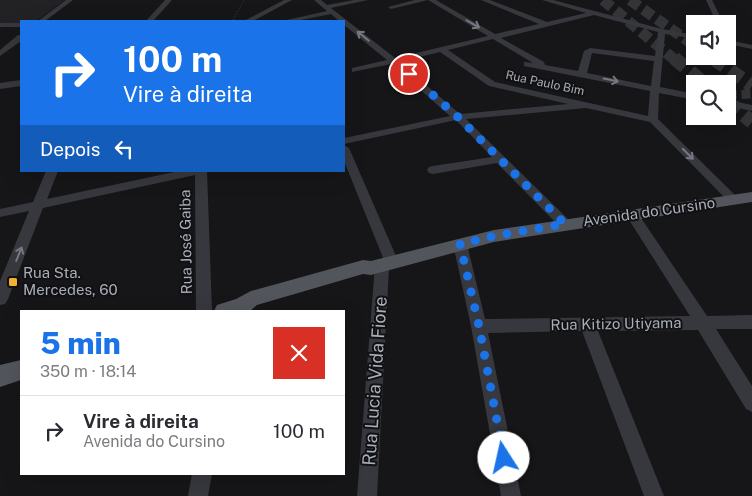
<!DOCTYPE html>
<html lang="pt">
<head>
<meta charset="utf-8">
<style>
	:root { --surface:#fff; --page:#f2f2f3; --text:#2b2b33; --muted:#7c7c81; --line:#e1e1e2; --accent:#1a73e8 }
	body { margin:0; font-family:"Public Sans",sans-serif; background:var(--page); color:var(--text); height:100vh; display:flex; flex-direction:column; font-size:19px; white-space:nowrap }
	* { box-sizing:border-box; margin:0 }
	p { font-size:16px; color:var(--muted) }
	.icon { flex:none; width:28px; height:28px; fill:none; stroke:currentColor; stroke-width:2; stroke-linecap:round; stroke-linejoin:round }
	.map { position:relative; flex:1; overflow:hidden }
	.side { position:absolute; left:20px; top:310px; width:325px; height:165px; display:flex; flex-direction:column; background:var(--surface); border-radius:0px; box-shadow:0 5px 20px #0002 }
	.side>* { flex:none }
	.top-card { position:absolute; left:20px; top:20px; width:325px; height:152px; border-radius:0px; box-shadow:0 5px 20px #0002; background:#1a73e8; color:#fff; overflow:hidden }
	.controls { position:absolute; left:686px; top:15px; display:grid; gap:10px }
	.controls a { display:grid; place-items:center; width:50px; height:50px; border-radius:0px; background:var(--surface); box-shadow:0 5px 20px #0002; font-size:25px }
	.pin { position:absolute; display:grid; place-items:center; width:42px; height:42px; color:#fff; margin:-21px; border:2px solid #fff; border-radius:50%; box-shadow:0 1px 5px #0007 }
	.me { position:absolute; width:55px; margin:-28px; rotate:350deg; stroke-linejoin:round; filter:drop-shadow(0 0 4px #0008) }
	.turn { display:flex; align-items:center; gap:18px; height:105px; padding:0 20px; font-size:22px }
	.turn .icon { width:65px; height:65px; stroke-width:2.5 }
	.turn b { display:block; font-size:35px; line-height:42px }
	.then { display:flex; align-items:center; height:48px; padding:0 20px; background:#0003; gap:10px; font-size:19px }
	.round { display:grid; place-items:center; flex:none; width:52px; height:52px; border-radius:0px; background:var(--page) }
	.overview { display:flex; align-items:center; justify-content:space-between; height:85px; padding:0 20px }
	h1 { font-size:30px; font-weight:800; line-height:38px; color:var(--accent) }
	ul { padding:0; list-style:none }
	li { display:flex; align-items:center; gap:15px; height:70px; padding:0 20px; border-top:1px solid var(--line) }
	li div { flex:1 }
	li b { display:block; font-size:19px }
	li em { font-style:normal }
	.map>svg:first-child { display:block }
	.built { fill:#222225 }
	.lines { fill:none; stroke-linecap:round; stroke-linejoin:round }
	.minor-tunnel { stroke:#333438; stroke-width:9; stroke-dasharray:9 4.5; stroke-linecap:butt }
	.highway-tunnel-far1 { stroke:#333438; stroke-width:11; stroke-dasharray:11 5.5; stroke-linecap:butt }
	.highway-tunnel { stroke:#333438; stroke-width:14; stroke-dasharray:14 7; stroke-linecap:butt }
	.path { stroke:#3d3f44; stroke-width:1; stroke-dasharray:1 2; stroke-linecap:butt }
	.minor { fill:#37383d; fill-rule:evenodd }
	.major { fill:#53555c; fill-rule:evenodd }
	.oneway { stroke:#757881 }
	.route { stroke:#1a73e8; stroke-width:9; stroke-dasharray:0 16.2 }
	.poi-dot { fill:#f2b134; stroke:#111113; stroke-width:2 }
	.labels { text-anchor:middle; stroke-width:4; stroke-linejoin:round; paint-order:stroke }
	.far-street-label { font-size:12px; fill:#a8adb8; stroke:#111113 }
	.street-label { font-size:15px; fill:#a8adb8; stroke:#111113 }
	.poi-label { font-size:15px; fill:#a8adb8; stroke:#111113; text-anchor:start }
	.near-street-label { font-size:18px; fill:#a8adb8; stroke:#111113 }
</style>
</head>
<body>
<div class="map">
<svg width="752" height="496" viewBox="0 0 752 496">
	<rect width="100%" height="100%" fill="#161618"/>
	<path class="built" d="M0,0H65L36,21H21V24H0Z"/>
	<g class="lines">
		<path class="minor-tunnel" d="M728,95L752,94"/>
		<path class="highway-tunnel-far1" d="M603,0L675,60
			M630,0L695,46
			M710,56L715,60"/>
		<path class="highway-tunnel" d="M674,58L705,84
			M713,58L752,86
			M728,102L752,122"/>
		<path class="path" d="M233,20L244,0"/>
		<path class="minor" d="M66,0H73L45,21H38Z
			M165,0H172L153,21H146Z
			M284,0H292L253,21H244Z
			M314,0H321L327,5L354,0H368L331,8L395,58L488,36L428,0L391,9L388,7L415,0H436L495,34L539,24L481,0H490L547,22L586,13L542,0H553L662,29L695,35V39L665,34L660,87L695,94V100L659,93L658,119L740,200L734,204L730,203L650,122L586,108L466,119L570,221L572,224L570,227H560L497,163L433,174L429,173L427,170L429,167L433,166L492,157L456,120L344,144V138L450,116L391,64L352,72V68L387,60L344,25V21H339L331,14L296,21H282L327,11ZM594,15L658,32L655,56L590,48L584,51L578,71L545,65L544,62L501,38ZM493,39L533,63L524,62V66L650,91L648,116L495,82L448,50ZM440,52L489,86L568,104L460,114L399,62ZM592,53L654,61L651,86L587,73Z
			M706,0H712L724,24H717Z
			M0,23H21V27H0Z
			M18,35H21V41L0,56V50Z
			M728,40L752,45V49L728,44Z
			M21,80V86L0,89V83Z
			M728,100L752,105V111L728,106Z
			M344,145L349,148L399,263L397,267L389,268L377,496H357L375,265L377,261L384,260L344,161Z
			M46,171H58L47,199L179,171H207L212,311H196L195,175L43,208L8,299L5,304L0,305V281L29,211L0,217V209L33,202Z
			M632,211L637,212L707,316L752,315V329H716L752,386V412L746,409L698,330L598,331L664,496H644L582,331L488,333L521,496H501L471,326L453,244L455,240H465L467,244L485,319L690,316L626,215L627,212Z
			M192,474H212L208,496H188Z"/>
		<path class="major" d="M752,192V202L494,242L371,275L363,274L257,305L250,311H214L217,305L236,299L251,291L363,260L371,261L494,230Z
			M21,360V380L0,387V365Z"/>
	</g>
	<defs><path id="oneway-shaft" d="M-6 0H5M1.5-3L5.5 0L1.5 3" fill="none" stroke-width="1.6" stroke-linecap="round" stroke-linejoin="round" transform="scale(1.25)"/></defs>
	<g class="oneway">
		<use href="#oneway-shaft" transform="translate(473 24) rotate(30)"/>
		<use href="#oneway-shaft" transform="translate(363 36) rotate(-141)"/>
		<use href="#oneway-shaft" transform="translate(611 80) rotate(11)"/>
		<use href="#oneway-shaft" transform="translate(688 154) rotate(45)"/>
		<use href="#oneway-shaft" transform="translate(19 254) rotate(-68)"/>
	</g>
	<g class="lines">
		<path class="route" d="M409,74L458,117L565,224L494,236L460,244L479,326L504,458"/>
	</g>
	<rect class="poi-dot" x="8" y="277" width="10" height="10" rx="2.5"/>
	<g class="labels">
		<g class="far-street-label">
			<text transform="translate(545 83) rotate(12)" y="4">Rua Paulo Bim</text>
		</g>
		<g class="street-label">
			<text transform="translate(649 212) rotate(-8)" y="5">Avenida do Cursino</text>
			<text transform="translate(186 242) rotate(-91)" y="5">Rua José Gaiba</text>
			<text transform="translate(616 324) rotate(-1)" y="5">Rua Kitizo Utiyama</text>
		</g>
		<g class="poi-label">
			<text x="23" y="278">Rua Sta.<tspan x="23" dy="17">Mercedes, 60</tspan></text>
		</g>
		<g class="near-street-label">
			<text transform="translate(375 381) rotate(-86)" y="6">Rua Lucia Vida Fiore</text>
		</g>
	</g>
</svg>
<div class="controls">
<a><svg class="icon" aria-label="sound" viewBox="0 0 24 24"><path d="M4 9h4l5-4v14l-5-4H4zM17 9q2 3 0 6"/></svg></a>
<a><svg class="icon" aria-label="search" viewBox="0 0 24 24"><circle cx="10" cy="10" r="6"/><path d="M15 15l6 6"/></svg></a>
</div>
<div class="pin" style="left:409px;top:74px;background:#d93025"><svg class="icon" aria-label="arrive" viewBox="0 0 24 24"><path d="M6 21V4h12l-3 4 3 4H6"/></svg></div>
<svg class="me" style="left:504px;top:458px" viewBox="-20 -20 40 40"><circle r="19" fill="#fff"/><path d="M0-13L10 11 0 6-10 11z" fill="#1a73e8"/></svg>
<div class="top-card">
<div class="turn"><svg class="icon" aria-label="right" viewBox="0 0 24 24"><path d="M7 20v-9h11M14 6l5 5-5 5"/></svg><div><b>100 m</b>Vire à direita</div></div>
<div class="then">Depois<svg class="icon" aria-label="left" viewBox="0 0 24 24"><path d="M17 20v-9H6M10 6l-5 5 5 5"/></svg></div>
</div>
<section class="side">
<div class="overview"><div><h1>5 min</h1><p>350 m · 18:14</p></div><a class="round" style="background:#d93025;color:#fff"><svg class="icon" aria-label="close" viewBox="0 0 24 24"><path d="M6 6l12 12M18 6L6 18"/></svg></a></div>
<ul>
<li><svg class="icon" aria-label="right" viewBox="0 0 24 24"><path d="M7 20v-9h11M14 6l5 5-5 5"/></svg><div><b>Vire à direita</b><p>Avenida do Cursino</p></div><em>100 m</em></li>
</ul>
</section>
</div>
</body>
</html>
